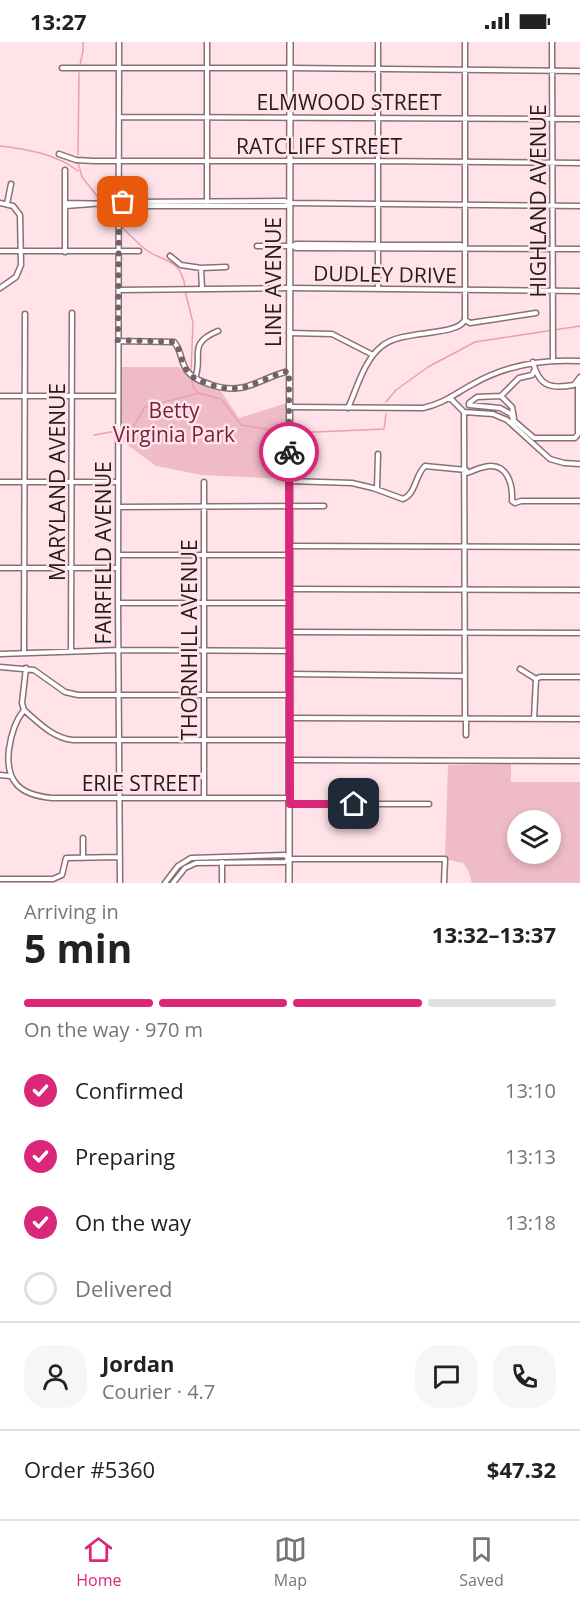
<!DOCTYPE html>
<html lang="en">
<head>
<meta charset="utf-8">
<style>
  body { margin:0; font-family:"Open Sans",sans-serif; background:#f6f6f6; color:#222; height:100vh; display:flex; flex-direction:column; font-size:22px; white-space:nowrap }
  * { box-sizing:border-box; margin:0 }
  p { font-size:20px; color:#767676 }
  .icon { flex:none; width:33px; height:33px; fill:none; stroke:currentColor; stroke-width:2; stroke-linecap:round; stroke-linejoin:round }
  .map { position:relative; height:841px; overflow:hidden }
  .sheet { display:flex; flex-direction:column; background:#fff; flex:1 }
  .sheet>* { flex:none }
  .controls { position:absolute; left:507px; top:768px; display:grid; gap:12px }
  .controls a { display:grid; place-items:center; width:54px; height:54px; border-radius:50%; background:#fff; box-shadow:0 3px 9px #0003; font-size:30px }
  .pin { position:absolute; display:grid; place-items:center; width:51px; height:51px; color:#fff; margin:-26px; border-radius:12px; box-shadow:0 3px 9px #0006 }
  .courier { position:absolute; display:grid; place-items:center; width:60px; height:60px; margin:-30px; border:4px solid #db2777; border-radius:50%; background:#fff; color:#222; box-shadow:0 2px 8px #0007 }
  .summary em { font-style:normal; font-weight:700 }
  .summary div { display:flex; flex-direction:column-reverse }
  .summary { display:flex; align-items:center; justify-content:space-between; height:102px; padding:0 24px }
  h1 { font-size:39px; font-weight:700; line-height:45px }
  .bar { display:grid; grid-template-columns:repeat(4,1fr); gap:9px 6px; align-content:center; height:72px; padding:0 24px }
  .bar i { height:8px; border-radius:4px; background:#e0e0e0 }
  .bar .on { background:#db2777 }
  .bar p { grid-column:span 4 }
  .line { display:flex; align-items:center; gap:15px; padding:0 24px; border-top:2px solid #e0e0e0 }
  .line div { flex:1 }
  .round { display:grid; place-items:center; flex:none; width:63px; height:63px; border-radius:24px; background:#f6f6f6 }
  ol { padding:0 24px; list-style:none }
  li { display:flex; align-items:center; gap:18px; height:66px }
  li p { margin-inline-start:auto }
  li .icon { padding:6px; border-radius:50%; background:#db2777; color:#fff; stroke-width:4 }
  li:last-child { color:#767676 }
  li i { width:33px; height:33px; border:3px solid #e0e0e0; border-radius:50% }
  .status { display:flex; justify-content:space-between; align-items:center; height:42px; padding:0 30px; background:#fff; direction:ltr }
  .status svg { height:16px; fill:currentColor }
  .tab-bar { display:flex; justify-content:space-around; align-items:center; height:84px; border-top:2px solid #e0e0e0; background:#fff; font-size:16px; color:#767676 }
  .tab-bar a { display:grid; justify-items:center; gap:3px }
  .tab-bar .on { color:#db2777 }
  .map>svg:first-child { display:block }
</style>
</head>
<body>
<div class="status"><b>13:27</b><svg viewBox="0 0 49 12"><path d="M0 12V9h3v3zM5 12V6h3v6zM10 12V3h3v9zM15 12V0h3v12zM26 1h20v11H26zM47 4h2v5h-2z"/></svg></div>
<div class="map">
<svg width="580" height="841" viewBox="0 0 580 841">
  <rect width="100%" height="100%" fill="#ffe3e9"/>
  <path fill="#efbbc7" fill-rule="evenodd" d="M121 325H179L190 336 220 348 239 376 287 361V437L202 433 156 424 121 398Z
    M511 722V740H580V841H472L468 828 463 821 445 817 448 723ZM518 778H550V812H518Z"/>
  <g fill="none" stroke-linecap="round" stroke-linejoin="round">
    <path stroke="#eb9fb2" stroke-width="1.5" d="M80 23 83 9V0
      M0 104C26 107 57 112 78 129
      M78 113 79 31
      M78 121 82 135 117 179
      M120 183C128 191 136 200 145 207 161 220 181 215 185 245
      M185 249 193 281 191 330
      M191 336 194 347 199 351 221 357 241 383 288 391
      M386 360 396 348 428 325 475 300 580 284
      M121 389 132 387 145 365 199 351
      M293 391 384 387 386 372
      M94 393 116 389"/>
    <defs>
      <path id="minor" d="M119 0 118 561 120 841
        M378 0V247
        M552 0 553 319
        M62 26H290L580 29
        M119 75 580 77
        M59 112 76 118 94 119H378L580 121
        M0 161 13 164 20 173 21 223 16 235 0 246
        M65 161 119 162 123 160 285 159 290 161 580 164
        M207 161V0
        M7 162 11 142
        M121 162 123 164H286L288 161
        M65 164 92 162
        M257 204H293L296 202 461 203 464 206
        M293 204 296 206 580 207
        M0 209H118
        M118 209H139
        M65 210V128
        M170 214 181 223 201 226 226 225
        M201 226 202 247
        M119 248 289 246 580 249
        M465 278 470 281 536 271
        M289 291 332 292 373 313
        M118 299 174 300C182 308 180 321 188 330 194 337 203 340 212 343 246 354 259 336 289 329
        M533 320C539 345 551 347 574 343L580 335
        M195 336C204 314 186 302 218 289
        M0 354H118
        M501 354 519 336 532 333 534 329
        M450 356 464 370 493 372 507 378 550 417 564 421 580 422
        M289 365 423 366C443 362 456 351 473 342 506 323 543 317 580 319
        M348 366C357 346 364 318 382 304 402 287 456 295 465 278V0
        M464 370 465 677
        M513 378 511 372 500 366 469 363V361L477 355 501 354 512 365 514 376
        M511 381 513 378 534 396H575L578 392V339
        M466 431C472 430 477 426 484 425 507 419 513 442 512 459L515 461 521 459H580
        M289 439 352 441 373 446 403 457C416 452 415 433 425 424L466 428
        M0 440H118
        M377 447 378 412
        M118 465 324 464
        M290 504 580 505
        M118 513H289
        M0 526H118
        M290 547 580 548
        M118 561H289
        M289 590 580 591
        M24 608 25 272
        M71 609 72 271
        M0 612 119 608 289 609
        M0 625 34 628 65 650 78 653H289
        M26 626 22 661 24 668C15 679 11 693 9 707 5 740 20 753 52 756H290
        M520 627 536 637 534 677
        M289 632 465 634
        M536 637 540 635H580
        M24 668C39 681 53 696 73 698H289
        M289 676 580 677
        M466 693V677
        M289 718 580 719
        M0 733 10 734
        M204 756V440
        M290 762H429
        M83 796V816
        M0 837H53L62 833 66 816 120 815
        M165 841 178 824 191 816 285 813 289 817
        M173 841 185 826 196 821 285 820 289 817H445L444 841
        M222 841V820"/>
      <path id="major" d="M289 841 290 0"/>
    </defs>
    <use href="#minor" stroke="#897076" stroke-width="7"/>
    <use href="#major" stroke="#897076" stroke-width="8"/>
    <use href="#minor" stroke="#fff" stroke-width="4"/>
    <use href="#major" stroke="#fff" stroke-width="5"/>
  </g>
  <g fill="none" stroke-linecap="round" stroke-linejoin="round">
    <path stroke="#726266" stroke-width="6" stroke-dasharray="0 10.8" d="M123 160 119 162 118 298 174 300C182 308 180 321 188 330 193 336 200 339 208 342 245 355 256 337 289 329V410"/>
    <path stroke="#db2777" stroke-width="8" d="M289 410 290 762H354"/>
  </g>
  <g text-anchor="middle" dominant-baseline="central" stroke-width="5" stroke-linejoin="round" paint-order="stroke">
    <g font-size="21" fill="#261c1f" stroke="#ffe3e9">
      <text x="349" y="60">ELMWOOD STREET</text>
      <text x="319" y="104">RATCLIFF STREET</text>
      <text transform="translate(538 159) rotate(-90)">HIGHLAND AVENUE</text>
      <text transform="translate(385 232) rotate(1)">DUDLEY DRIVE</text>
      <text transform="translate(273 240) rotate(-90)">LINE AVENUE</text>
      <text transform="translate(57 440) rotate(-90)">MARYLAND AVENUE</text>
      <text transform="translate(103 511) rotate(-90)">FAIRFIELD AVENUE</text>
      <text transform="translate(189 598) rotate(-90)">THORNHILL AVENUE</text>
      <text x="141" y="741">ERIE STREET</text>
    </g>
    <g font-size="21" fill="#761f3f" stroke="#ffe3e9">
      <text x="174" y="368">Betty<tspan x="174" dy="24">Virginia Park</tspan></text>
    </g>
  </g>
</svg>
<div class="controls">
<a><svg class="icon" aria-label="layers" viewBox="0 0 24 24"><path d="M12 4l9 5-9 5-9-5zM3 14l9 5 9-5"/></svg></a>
</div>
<div class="pin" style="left:123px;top:160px;background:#ea580c"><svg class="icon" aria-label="bag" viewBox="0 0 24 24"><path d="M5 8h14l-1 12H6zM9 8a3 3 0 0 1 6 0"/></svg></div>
<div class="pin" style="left:354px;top:762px;background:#1f2937"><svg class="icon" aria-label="home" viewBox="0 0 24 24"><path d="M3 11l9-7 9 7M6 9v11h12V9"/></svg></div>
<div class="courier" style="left:289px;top:410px"><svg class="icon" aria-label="bike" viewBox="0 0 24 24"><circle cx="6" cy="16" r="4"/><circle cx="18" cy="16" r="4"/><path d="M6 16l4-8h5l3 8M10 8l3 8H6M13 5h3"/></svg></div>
</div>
<section class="sheet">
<div class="summary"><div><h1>5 min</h1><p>Arriving in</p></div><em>13:32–13:37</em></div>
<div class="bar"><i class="on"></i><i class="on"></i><i class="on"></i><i></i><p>On the way · 970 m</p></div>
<ol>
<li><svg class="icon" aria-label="check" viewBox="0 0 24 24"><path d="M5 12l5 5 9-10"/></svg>Confirmed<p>13:10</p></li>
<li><svg class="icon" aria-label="check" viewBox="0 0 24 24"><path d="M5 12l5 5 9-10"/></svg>Preparing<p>13:13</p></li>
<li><svg class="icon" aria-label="check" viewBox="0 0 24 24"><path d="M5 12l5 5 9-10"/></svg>On the way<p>13:18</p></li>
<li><i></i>Delivered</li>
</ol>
<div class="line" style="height:108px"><a class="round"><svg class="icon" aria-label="person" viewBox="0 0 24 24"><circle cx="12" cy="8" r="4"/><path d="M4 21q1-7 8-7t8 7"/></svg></a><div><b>Jordan</b><p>Courier · 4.7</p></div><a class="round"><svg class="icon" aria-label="chat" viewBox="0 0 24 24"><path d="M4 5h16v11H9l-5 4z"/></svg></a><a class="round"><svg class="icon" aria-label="phone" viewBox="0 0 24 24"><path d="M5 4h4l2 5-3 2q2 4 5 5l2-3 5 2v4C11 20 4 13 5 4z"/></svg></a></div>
<div class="line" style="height:78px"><div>Order #5360</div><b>$47.32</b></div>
</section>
<nav class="tab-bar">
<a class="on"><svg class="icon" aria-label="home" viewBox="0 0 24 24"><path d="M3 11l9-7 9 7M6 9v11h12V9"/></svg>Home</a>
<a><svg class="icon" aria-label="map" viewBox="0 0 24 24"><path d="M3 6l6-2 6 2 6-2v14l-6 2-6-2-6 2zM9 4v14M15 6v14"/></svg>Map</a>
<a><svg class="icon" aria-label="saved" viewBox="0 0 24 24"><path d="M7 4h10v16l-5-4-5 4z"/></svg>Saved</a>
</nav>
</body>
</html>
